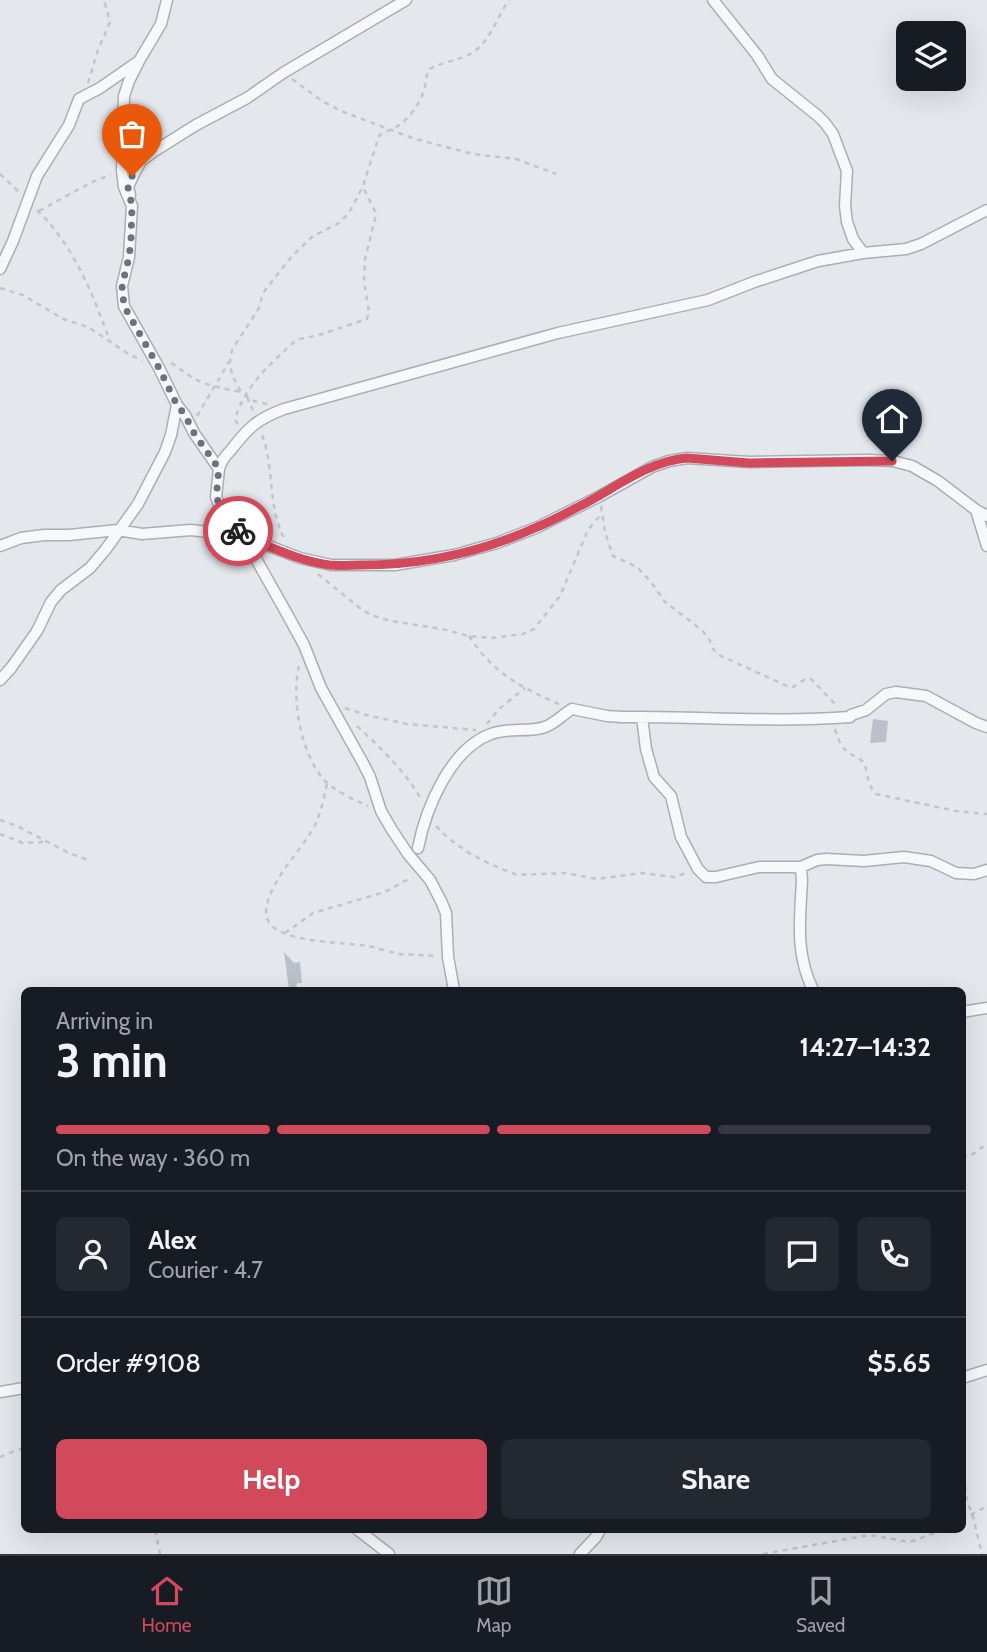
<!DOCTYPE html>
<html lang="en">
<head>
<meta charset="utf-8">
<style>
  body { margin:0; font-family:Cabin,sans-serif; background:#242831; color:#f1f3f6; height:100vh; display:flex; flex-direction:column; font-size:26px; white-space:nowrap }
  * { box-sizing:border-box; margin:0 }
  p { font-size:23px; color:#9ea1a6 }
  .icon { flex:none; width:38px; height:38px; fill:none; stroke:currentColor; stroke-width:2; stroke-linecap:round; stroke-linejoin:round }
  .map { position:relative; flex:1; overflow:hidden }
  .side { position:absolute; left:21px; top:987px; width:945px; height:546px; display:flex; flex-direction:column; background:#171b24; border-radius:10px; box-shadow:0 7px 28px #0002 }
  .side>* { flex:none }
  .fabs { position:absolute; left:896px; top:21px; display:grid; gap:14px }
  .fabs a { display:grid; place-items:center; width:70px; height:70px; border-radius:10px; background:#171b24; box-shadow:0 7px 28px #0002; font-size:35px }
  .pin { position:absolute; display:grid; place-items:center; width:60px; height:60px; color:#fff; margin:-72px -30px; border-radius:50% 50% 50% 0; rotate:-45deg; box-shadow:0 0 7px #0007 }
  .pin .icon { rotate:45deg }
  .courier { position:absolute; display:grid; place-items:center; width:70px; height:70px; margin:-35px; border:5px solid #d1495b; border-radius:50%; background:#fff; color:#222; box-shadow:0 2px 9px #0007 }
  .head em { font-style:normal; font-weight:700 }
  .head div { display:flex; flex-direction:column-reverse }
  .head { display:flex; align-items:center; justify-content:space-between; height:119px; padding:0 35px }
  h1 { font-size:46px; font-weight:700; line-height:52px }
  .bar { display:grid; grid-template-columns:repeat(4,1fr); gap:10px 7px; align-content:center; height:84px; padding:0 35px }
  .bar i { height:9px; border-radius:5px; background:#363941 }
  .bar .active { background:#d1495b }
  .bar p { grid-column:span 4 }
  .line { display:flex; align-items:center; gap:18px; padding:0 35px; border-top:2px solid #363941 }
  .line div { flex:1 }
  .round { display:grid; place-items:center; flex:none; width:74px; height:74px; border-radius:10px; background:#242831 }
  .cta { display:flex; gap:14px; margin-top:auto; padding:14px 35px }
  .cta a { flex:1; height:80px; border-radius:10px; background:#d1495b; color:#fff; font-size:28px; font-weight:700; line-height:80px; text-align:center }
  .cta a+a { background:#242831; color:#f1f3f6 }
  .dock { display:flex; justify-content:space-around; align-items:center; height:98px; border-top:2px solid #363941; background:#171b24; font-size:19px; color:#9ea1a6 }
  .dock a { display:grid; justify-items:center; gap:4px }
  .dock .active { color:#d1495b }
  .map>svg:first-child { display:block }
</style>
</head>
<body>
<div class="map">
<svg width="987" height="1554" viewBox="0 0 987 1554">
  <rect width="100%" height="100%" fill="#e4e7ec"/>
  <path fill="#bbc0ca" d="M873 719 888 721 886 742 870 743Z
    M284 952 294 963 300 962 302 983H297L296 990H289Z"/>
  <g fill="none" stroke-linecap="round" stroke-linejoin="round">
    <defs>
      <path id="minor" d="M167 0 161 24 139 61 129 81 124 96 122 171 124 187 132 206 129 257 122 286 124 306 159 368 177 405 185 415 194 433 219 469 216 497 223 514 243 536 287 614 304 645 321 688 364 765 370 777 381 811 392 830 408 854 430 880 441 901 446 913 448 957 454 990
        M713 0 757 55 772 79 818 116 825 123 833 134 847 171 845 206 847 222 853 239 863 253
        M130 195 128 187 133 176 141 161 153 152 196 125 247 98 283 73 406 0
        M0 269 13 241 37 176 69 125 79 99 100 88 136 63
        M219 469C221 461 225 456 231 450 248 428 257 419 284 409L558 333 708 300 754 282 818 261 863 253 906 249 921 244 987 210
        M976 510 987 546
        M0 546 21 538 44 535H69L118 530 142 534 191 530 243 536 300 558 331 565H395L454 555 497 543 538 527 600 496 652 467 669 461 687 458 749 462 868 460 893 461 912 466 938 481 976 510 987 516
        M0 680 11 668 37 631 51 602 61 590 90 568 106 549 138 504 165 452 171 435 177 405
        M642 717 646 749 654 777 671 796 681 837 698 869 706 877H716L759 867H801L817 860 826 859 864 861 904 857 931 861 956 873 974 874 987 870
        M418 848C426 808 450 749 491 734 508 727 528 733 545 727 556 723 562 715 572 709L607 716 622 717C698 716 774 723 850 717L851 715 866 710 886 694 896 692 926 696 976 723 987 727
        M802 867 801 870 802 880C800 920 795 953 813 990
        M962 1012 987 1008
        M962 1378 987 1370
        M0 1392 24 1388
        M358 1530 389 1554
        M580 1554 596 1537 600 1530"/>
    </defs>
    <use href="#minor" stroke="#a9aeb7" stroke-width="13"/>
    <path stroke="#c2c5cb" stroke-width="2.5" stroke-dasharray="5 5" stroke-linecap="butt" d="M292 79 322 101 341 111 415 139 473 154 516 159 556 174
      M88 83 98 50 110 22 104 0
      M0 174 20 193
      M37 210C74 246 93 294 110 342
      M39 211 92 182 111 175
      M0 288 23 295 63 319 88 327 127 353 142 361
      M171 363C179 367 183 372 190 376 202 385 226 389 241 392
      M247 397 253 410
      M267 404 254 401 241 392 234 379 231 370 230 361 232 350 259 308 263 293 292 256 313 236 339 223 349 213 363 186 379 136C384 131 392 131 399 125 409 118 419 105 423 93 426 85 426 77 428 70 441 62 457 61 470 54 491 42 496 18 509 0
      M197 416 229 362
      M238 424 235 420C243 388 270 364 294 342L300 339 319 335 367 319 369 312 364 281 365 259 375 219V211L363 187
      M262 435C275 469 267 507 285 540
      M601 506 605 532 613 556 637 567 651 582 665 602 702 630 709 639 713 649 719 655 787 686 793 687 805 679H811L837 706
      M318 574 361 609 371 615 391 621 442 629 469 636 492 638 523 634 534 629 560 596 588 530 602 513
      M469 636C492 672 520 687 559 704
      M299 666C291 699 301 755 325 781 334 790 356 801 368 806
      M345 708 366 715 407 724 476 730
      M487 724 499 709 525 688
      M357 726C381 748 404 770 421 799
      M835 729C842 752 845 750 864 762 868 774 867 785 876 794L956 811 987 814
      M327 784C324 797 321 813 315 825 301 851 279 870 269 898 265 908 264 919 273 927 294 943 342 942 368 946 378 948 389 952 399 954 411 955 424 955 437 956
      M0 820 17 826 67 852 90 861
      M436 826 448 838 469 853 492 865 517 875 566 873 597 879 642 873 674 877 686 873
      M0 834 23 843 44 842
      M285 933 313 913 385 892 412 877
      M962 1158 973 1154 982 1147 987 1149
      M962 1456 967 1502 972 1513 982 1554
      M0 1457 12 1452 24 1448
      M962 1520 987 1506
      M155 1530 160 1554
      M763 1554 869 1535 910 1542 943 1530"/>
    <use href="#minor" stroke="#f7f8fa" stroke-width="10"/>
  </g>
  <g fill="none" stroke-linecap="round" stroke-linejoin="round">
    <path stroke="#6c737f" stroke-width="7" stroke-dasharray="0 12.6" d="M132 176 128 187 132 206 131 240 129 257 122 286 124 306 159 368 177 405 185 415 194 433 219 469C215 503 215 505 238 531"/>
    <path stroke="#d1495b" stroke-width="9" d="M238 531 243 536C271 547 299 561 329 565 339 566 351 565 361 565 421 565 482 552 537 527 552 521 566 513 580 506 614 489 648 461 687 458L749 463 892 461"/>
  </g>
</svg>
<div class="fabs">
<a><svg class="icon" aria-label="layers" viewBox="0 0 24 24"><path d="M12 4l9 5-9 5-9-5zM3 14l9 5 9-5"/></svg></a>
</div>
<div class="pin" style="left:132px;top:176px;background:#ea580c"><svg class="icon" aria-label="bag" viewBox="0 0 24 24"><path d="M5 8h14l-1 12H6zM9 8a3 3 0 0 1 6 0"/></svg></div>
<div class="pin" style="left:892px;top:461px;background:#1f2937"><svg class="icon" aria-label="home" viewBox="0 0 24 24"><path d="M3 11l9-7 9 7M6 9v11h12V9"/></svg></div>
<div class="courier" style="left:238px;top:531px"><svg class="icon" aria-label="bike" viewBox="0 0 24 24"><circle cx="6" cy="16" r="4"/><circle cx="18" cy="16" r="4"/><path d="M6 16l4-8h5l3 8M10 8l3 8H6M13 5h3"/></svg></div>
<section class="side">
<div class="head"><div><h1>3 min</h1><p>Arriving in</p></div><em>14:27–14:32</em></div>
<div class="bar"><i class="active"></i><i class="active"></i><i class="active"></i><i></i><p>On the way · 360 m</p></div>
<div class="line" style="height:126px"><a class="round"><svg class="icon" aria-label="person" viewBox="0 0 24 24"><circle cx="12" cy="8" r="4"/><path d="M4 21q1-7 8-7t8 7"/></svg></a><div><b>Alex</b><p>Courier · 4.7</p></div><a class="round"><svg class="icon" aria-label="chat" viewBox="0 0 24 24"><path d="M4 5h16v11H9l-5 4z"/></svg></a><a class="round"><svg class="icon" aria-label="phone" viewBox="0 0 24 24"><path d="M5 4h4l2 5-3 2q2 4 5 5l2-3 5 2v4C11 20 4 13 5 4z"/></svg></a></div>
<div class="line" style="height:91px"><div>Order #9108</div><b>$5.65</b></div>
<div class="cta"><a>Help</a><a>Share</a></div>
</section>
</div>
<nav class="dock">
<a class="active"><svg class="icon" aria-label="home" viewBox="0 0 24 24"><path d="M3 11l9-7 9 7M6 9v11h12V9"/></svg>Home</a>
<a><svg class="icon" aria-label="map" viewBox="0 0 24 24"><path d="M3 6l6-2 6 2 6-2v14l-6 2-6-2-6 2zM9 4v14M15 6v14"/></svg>Map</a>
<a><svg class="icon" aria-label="saved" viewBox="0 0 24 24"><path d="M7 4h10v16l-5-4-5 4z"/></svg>Saved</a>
</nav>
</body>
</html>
